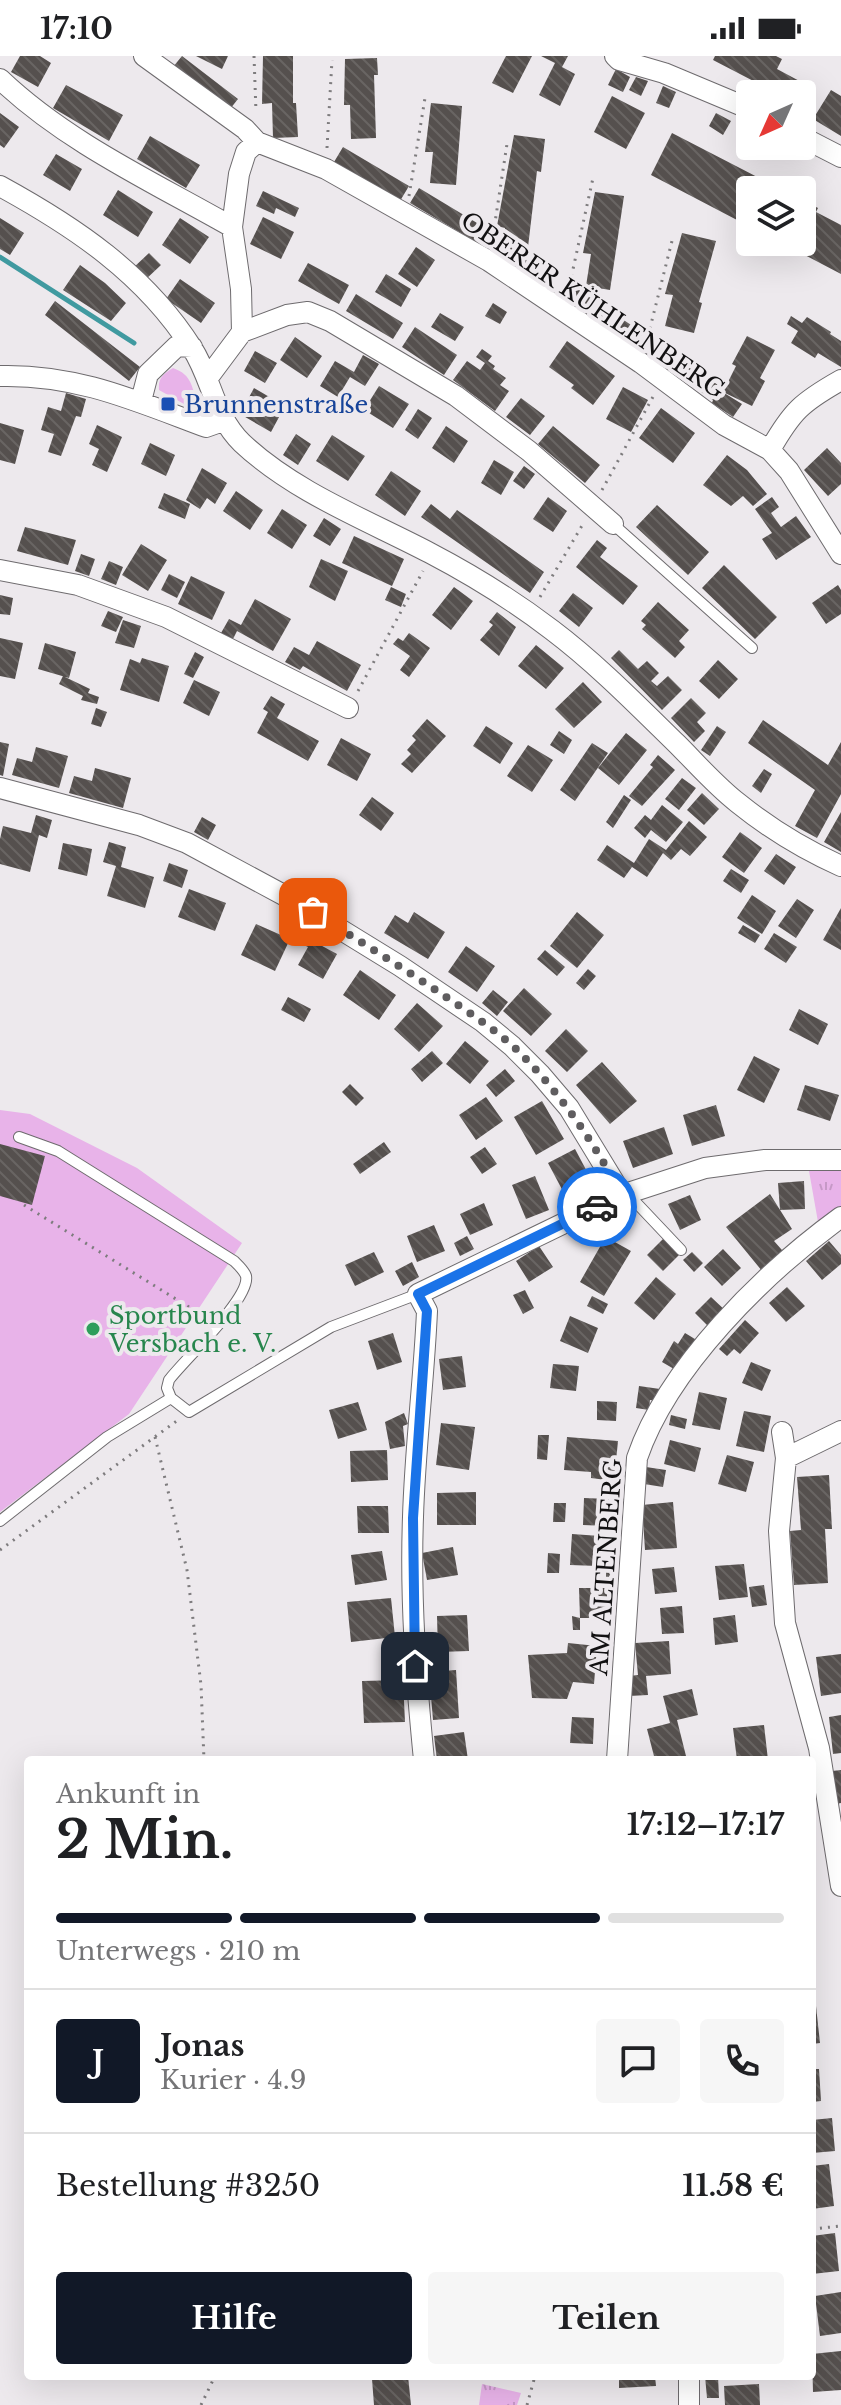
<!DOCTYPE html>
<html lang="de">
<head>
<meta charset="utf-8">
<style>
  body { margin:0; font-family:"Libre Baskerville",serif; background:#f6f6f6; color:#202124; height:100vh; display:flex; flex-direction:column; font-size:30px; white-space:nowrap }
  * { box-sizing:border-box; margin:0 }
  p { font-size:26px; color:#757577 }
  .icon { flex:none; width:44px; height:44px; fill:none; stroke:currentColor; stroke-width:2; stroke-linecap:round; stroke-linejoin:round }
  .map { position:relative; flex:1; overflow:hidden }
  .sheet { position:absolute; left:24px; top:1700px; width:792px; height:624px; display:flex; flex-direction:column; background:#fff; border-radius:8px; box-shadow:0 8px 32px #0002 }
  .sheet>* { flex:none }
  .needle { width:52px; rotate:225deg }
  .controls { position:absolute; left:736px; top:24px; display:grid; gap:16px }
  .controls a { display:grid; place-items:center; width:80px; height:80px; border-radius:8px; background:#fff; box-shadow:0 8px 32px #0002; font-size:40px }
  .pin { position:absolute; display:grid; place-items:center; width:68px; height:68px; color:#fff; margin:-34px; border-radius:16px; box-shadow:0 4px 12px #0006 }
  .courier { position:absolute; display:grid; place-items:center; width:80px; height:80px; margin:-40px; border:6px solid #1a73e8; border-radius:50%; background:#fff; color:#222; box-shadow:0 2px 10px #0007 }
  .overview em { font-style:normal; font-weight:700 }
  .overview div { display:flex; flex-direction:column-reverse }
  .overview { display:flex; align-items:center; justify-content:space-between; height:136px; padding:0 32px }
  h1 { font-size:52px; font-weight:700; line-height:60px }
  .bar { display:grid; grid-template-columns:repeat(4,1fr); gap:12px 8px; align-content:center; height:96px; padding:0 32px }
  .bar i { height:10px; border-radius:6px; background:#e0e0e0 }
  .bar .active { background:#111827 }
  .bar p { grid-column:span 4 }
  .line { display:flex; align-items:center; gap:20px; padding:0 32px; border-top:2px solid #e0e0e0 }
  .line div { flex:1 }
  .round { display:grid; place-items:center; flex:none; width:84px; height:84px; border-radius:8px; background:#f6f6f6 }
  .primary-button { display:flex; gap:16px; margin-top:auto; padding:16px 32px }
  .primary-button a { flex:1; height:92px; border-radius:8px; background:#111827; color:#fff; font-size:32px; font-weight:700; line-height:92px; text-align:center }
  .primary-button a+a { background:#f6f6f6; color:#202124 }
  .status { display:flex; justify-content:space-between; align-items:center; height:56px; padding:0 40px; background:#fff; direction:ltr }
  .status svg { height:22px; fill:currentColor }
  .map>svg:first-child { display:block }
</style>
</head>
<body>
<div class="status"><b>17:10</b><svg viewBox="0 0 49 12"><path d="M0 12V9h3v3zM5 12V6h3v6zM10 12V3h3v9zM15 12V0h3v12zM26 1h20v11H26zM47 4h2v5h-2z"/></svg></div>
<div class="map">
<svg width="841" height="2349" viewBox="0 0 841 2349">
  <defs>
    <pattern id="park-tufts" width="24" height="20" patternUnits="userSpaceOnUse" patternTransform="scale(2)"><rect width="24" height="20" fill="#e8b3e9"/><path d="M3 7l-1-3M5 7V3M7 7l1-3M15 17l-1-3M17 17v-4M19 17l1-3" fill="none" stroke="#c699c7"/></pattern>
    <pattern id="building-back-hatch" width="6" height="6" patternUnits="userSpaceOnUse" patternTransform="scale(2)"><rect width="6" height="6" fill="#55504e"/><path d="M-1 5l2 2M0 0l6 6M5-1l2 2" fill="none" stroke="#696563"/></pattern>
  </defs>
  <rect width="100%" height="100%" fill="#ede9ed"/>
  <path fill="#e8b3e9" d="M173 312C193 319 192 332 198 351L193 353 159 334C158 322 163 318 173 312Z
    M0 1054 30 1058 137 1112 242 1187 129 1358 0 1456Z"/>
  <path fill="url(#park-tufts)" d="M809 1115H841V1151L818 1166Z
    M482 2328 521 2337 517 2349H479Z"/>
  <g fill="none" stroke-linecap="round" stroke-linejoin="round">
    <path stroke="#409aa0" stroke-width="5" d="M0 201 134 287"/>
  </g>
  <path fill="url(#building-back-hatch)" d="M20 0H40L51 7 38 31 11 16Z
    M182 0 238 43 230 53 173 11Z
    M196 0H228L222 13Z
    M263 0H293V47H296L298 81 273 82 272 47 262 48Z
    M506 0H532L513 37 492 27Z
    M541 0H568L562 11 575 18 560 50 539 39 555 7Z
    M715 0H776L782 3 777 13 805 28 800 38H771L766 35 767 32 713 4Z
    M377 2 378 19H374L376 82 351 83 350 49H344L345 3Z
    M616 13 630 21 623 36 608 29Z
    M636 21 648 25 641 40 629 34Z
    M66 29 123 59 109 85 53 52Z
    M663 30 676 36 669 52 656 47Z
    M831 34 841 40V80L813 63Z
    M612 40 645 57 626 93 594 76Z
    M431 47 462 50 456 129 430 127 433 96H425Z
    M0 57 19 71 4 92 0 89Z
    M716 57 731 65 723 79 709 70Z
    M672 77 736 110 782 134H750V170L737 164 651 119Z
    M514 79 545 83 541 116 537 115 526 208 501 205 505 172 497 170Z
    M150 80 200 109 186 132 137 103Z
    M343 91 409 130 400 145 334 106Z
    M56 98 82 113 70 135 43 119Z
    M419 132 492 176 483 190 410 147Z
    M118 134 153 156 138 181 103 159Z
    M263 135 299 152 295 161 276 152 274 158 256 150Z
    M595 136 624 140 610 234 586 230 591 198 583 197Z
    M802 144 818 152 816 156 841 169V218L780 186H802Z
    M263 161 294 176 281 203 250 188Z
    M0 162 24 177 10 199 0 193Z
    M180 162 209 181 190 208 162 189Z
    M682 177 716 185 699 246 702 247 694 277 665 270 673 239 665 238Z
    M416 191 435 204 417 231 398 218Z
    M149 197 161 209 144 225 132 213Z
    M308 207 349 229 339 248 298 225Z
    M80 209 105 227 126 247 111 265 63 234Z
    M386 218 411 233 401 251 375 236Z
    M180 223 215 247 201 267 166 243Z
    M576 232 643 277 634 291 566 246Z
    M356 238 403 267 393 283 346 255Z
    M55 245 140 311 129 325 45 259Z
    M493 247 507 256 500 268 485 260Z
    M440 257 464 271 455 285 431 271Z
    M791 260 802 267 807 261 831 276 830 278 841 285V311L818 297 815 302 791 287 798 275 787 268Z
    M415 271 457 299 444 319 402 291Z
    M747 280 775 294 760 322 765 325 752 350 723 336 736 310 732 308Z
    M295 281 322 300 307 322 280 304Z
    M567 285 615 320 593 349 571 332 574 329 549 311Z
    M655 287 721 331V335L742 348 733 361 712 347 713 344 646 299Z
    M482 293 492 300 488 305 495 310 493 313 506 322 500 329 509 335 495 355 453 324 467 305 480 314 485 307 476 301Z
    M255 295 277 307 265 327 244 315Z
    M363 299 379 308 365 330 350 321 338 341 320 330 335 305 354 316Z
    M379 330 409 348 393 372 364 354Z
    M623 331 648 344 631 376 606 363Z
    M254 332 285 350 271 376 240 358Z
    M66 337 86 343 81 361 76 360 61 400 48 396 54 378 41 374 48 351 61 355Z
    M521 342 545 360 530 379 506 361Z
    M661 352 695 377 673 407 639 382Z
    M418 353 432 362 418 383 405 374Z
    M0 367 24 374 15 408 0 404Z
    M97 369 122 381 107 416 92 409 99 393 89 388Z
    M446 370 468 385 454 407 432 392Z
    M553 370 600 409 585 427 538 388Z
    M296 378 311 388 298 409 283 399Z
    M332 379 365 400 348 425 316 405Z
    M150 387 175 399 166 420 141 408Z
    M827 392 841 407V428L828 440 804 414Z
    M727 399 747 414 767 438 753 450 743 440 731 450 703 429Z
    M494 404 514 416 501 439 481 427Z
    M524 410 535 418 524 433 513 425Z
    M202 412 227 427 215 448 207 442 200 453 186 444Z
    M391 415 421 435 405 460 375 439Z
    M236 435 263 454 250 474 223 455Z
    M164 437 190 448 185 463 158 452Z
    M548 441 567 455 553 476 533 463Z
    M772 441 779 451 771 457 781 471 796 460 811 481 776 504 762 483 772 477 755 453Z
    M431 448 450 463 457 454 544 516 530 537 421 461Z
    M657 449 709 496 688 519 636 471Z
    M282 453 307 469 292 493 267 477Z
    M324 462 341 473 330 490 313 480Z
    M25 471 76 484 68 509 17 495Z
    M354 480 404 503 392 530 342 507Z
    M597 484 607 492 600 501 638 530 623 549 576 511Z
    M141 488 167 504 148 535 122 519Z
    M81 498 95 503 89 520 75 515Z
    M321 503 348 515 335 545 309 531Z
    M109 505 123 511 116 529 101 523Z
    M724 509 777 561 755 583 702 532Z
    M169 518 185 526 177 542 161 534Z
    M191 520 225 536 212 564 178 548Z
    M838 529 841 534V558L826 568 812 547Z
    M391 531 406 538 401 551 385 544Z
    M454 531 473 545 451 574 432 559Z
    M573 537 593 552 579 571 559 555Z
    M0 539 13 542 10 559 0 558Z
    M255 543 291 563 273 595 237 575 233 583 221 577 229 563 241 569Z
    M658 546 689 574 679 585 685 591 675 602 642 573 646 569 641 565Z
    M108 555 123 561 116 576 101 570Z
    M497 556 516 571 499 600 480 584 493 569 489 566Z
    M123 564 141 570 134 592 115 587Z
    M409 577 430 592 409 621 400 614 410 600 393 588 398 582 403 585Z
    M0 582 23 587 15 623 0 620Z
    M317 585 361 609 347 635 303 610 300 614 285 606 294 591 309 599Z
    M45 587 76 596 69 622 38 613Z
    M536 589 564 612 546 633 518 610Z
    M619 594 638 613 647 605 659 617 651 625 657 630 668 620 682 634 662 654 611 602Z
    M195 596 204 601 193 622 184 618Z
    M142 602 169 610 159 646 120 634 130 603 140 607Z
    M718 604 738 623 719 643 699 625Z
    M63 620 90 633 88 637 99 641 97 648 81 644 83 640 59 628Z
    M194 624 220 636 209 660 183 647Z
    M583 626 602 646 574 672 555 653Z
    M271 640 285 648 277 662 319 685 308 705 257 677 268 656 263 653Z
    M691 642 706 657 697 666 705 675 694 686 671 662Z
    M96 652 107 656 101 671 91 668Z
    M427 663 446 680 412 717 401 708 411 698 407 694 416 684 412 680Z
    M763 664 828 709 841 686V738L817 782 795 770 815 734 748 687Z
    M486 670 513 687 500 708 473 690Z
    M717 670 726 676 710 700 701 694Z
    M559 675 572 684 564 698 550 689Z
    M626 677 647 694 619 729 598 712Z
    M341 682 371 698 357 725 327 709Z
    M0 686 9 688 3 720 0 719Z
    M592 687 608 697 575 745 560 734Z
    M528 689 553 704 532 736 507 720Z
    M36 691 68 700 59 732 12 719 17 702 32 706Z
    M658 699 675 714 642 750 629 740 653 711 650 709Z
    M95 712 131 722 123 752 69 737 74 720 92 725Z
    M764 713 772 718 761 737 752 730Z
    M682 722 696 732 679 754 665 743Z
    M702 737 719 753 704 769 687 754Z
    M624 739 631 744 613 772 606 766Z
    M372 741 394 757 381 775 359 759Z
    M662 749 683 766 666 786 651 774 645 782 634 772 645 759 651 764Z
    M841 756V796L824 786Z
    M36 759 52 764 47 782 39 779 30 816 0 808V783L3 770 31 777Z
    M202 761 216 769 208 784 194 776Z
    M689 765 707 781 690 800 681 793 671 804 663 797 647 821 632 811 624 822 597 804 607 789 634 807 649 783 666 794Z
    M740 776 762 792 744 817 722 801Z
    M109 786 126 791 121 811 154 821 145 852 107 840 116 810 103 806Z
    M63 787 92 793 87 820 58 813Z
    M776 798 796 811 784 829 764 815Z
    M169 807 188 814 182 832 163 825Z
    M731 813 749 824 741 837 723 825Z
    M189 833 226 847 215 875 178 861Z
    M752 839 776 855 762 878 737 862Z
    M797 843 814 854 796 882 778 870Z
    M841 852V894L823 884Z
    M414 856 445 876 428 903 384 877 395 859 408 867Z
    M577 856 604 879 577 912 550 890Z
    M293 866 314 877 311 884 337 898 323 923 298 909 308 891 286 880Z
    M256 868 290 883 275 915 241 899Z
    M743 869 760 879 755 887 738 877Z
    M774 877 797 891 786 907 764 893Z
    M466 890 495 910 477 936 448 916Z
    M545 894 565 911 557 920 537 903Z
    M588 913 596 920 584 934 576 927Z
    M360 914 396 939 379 964 343 939Z
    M524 932 552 958 531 980 503 955Z
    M493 934 508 946 497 960 482 947Z
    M288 941 311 953 304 966 281 954Z
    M417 947 443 970 419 996 394 973Z
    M799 953 828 968 818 989 789 974Z
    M566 973 588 995 567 1016 545 995Z
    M465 985 489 1005 470 1028 446 1008Z
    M432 995 443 1007 422 1026 411 1013Z
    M754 1000 780 1013 764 1047 737 1034Z
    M602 1006 637 1045 610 1068 576 1029Z
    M505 1013 515 1025 496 1041 486 1029Z
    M350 1028 364 1042 356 1050 342 1036Z
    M805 1029 839 1039 830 1065 797 1054Z
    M486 1041 503 1065 476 1084 459 1059Z
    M542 1045 564 1083 536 1099 514 1061Z
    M716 1049 725 1080 692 1090 683 1059Z
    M664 1071 673 1098 633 1112 623 1085Z
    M384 1086 391 1096 360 1118 353 1108Z
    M0 1088 45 1100 32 1149 0 1140Z
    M485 1091 497 1108 482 1118 470 1101Z
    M575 1093 592 1125 565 1139 548 1107Z
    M535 1120 549 1154 526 1163 512 1129Z
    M804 1125 805 1153 780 1154 778 1127Z
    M770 1138 792 1173 774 1185 789 1202 767 1221 726 1171Z
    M690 1139 701 1164 680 1174 668 1148Z
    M484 1147 493 1169 470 1179 460 1158Z
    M611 1163 623 1175 613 1185 631 1195 604 1240 580 1226 601 1189 592 1179 604 1173Z
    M434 1169 445 1195 417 1206 407 1180Z
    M467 1180 474 1193 460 1200 454 1187Z
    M663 1183 679 1199 663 1215 647 1199Z
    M829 1185 841 1199V1208L822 1224 806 1205Z
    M539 1190 553 1211 529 1226 516 1205Z
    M723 1193 741 1212 722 1230 704 1211Z
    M374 1196 384 1216 355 1230 345 1209Z
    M692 1196 703 1207 694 1216 683 1204Z
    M412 1206 419 1221 403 1230 395 1215Z
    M656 1221 676 1238 654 1264 634 1247Z
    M787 1231 805 1250 786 1266 769 1247Z
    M525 1234 534 1252 523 1258 513 1239Z
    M592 1240 608 1248 603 1258 587 1250Z
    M711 1241 727 1256 710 1272 695 1257Z
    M570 1260 598 1272 588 1297 560 1285Z
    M745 1264 759 1277 740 1298 734 1293 727 1300 719 1293Z
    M393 1277 402 1306 377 1314 368 1285Z
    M685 1277 700 1286 683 1304 681 1303 674 1313 662 1306 674 1285 678 1288Z
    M462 1300 466 1331 443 1334 439 1303Z
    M751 1306 771 1314 762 1335 742 1327Z
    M553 1308 579 1310 576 1335 550 1332Z
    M639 1330 660 1333 658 1345 650 1344 649 1354 636 1352Z
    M699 1336 727 1342 720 1374 692 1369Z
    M597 1345 617 1346 616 1365 597 1364Z
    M358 1346 367 1374 338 1383 329 1354Z
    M744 1355 771 1360 764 1396 736 1390Z
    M404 1357 408 1368 403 1370 405 1390 390 1393 385 1366Z
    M671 1359 687 1363 685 1373 669 1369Z
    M441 1367 475 1371 469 1414 436 1409Z
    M538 1379H549L547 1404 537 1403Z
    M567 1381 618 1385 614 1425 591 1422V1416L564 1414Z
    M670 1384 701 1392 695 1416 664 1408Z
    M387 1394 388 1424 351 1426 350 1395Z
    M727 1399 754 1406 746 1436 718 1428Z
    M646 1411 666 1414 663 1431 644 1428Z
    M829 1419 832 1473H825L828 1527 794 1529 790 1475 801 1474 797 1421Z
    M476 1436V1469H437V1437Z
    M584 1442 609 1443 608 1470 583 1469Z
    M673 1446 677 1492 645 1494 642 1449Z
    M554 1447H566L565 1466H553Z
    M357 1450H388L389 1477H358Z
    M572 1478 600 1480 598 1510 570 1509Z
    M453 1491 458 1519 427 1524 422 1497Z
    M382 1495 387 1524 355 1529 351 1499Z
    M548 1497 560 1498 559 1517H547Z
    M744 1508 748 1541 719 1544 715 1510Z
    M674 1511 677 1536 655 1538 652 1513Z
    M616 1513V1531H606V1514Z
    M764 1529 767 1549 752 1551 749 1531Z
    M579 1532H607V1562H580V1574H573L572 1560 580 1562Z
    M391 1542 395 1581 351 1586 347 1546Z
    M682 1550 684 1577 662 1578 660 1552Z
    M467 1559 469 1595 438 1596 437 1560Z
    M735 1559 738 1586 715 1589 713 1562Z
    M669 1585 671 1618 646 1620 648 1639 629 1640 628 1620 638 1619 635 1587Z
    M568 1587 597 1590 594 1628 573 1626 567 1643 532 1642 528 1599 567 1597Z
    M841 1598V1637L821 1640 816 1601Z
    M456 1614 459 1662 433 1664 429 1616Z
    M403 1624 405 1666 364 1667 362 1625Z
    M692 1633 698 1659 677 1664 687 1704H655L647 1673 670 1667 663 1640Z
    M841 1659V1697L833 1698 829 1661Z
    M572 1661 594 1662 593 1688 570 1687Z
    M764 1669 768 1704H737L733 1672Z
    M464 1676 468 1704H437L434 1680Z
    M841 1714V1747L836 1748 832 1715Z
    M812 1950H816L820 1987 812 1988Z
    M812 2013H819L821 2045 812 2046Z
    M832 2062 835 2095 812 2097V2064Z
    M829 2108 834 2150 812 2153V2110Z
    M835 2177 839 2215 812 2218V2180Z
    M841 2236V2277L820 2280 815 2240Z
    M841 2295V2334L813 2336 812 2298Z
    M401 2320H408L411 2349H374L372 2323Z
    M619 2320H655L656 2330 619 2332Z
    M705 2320H718L719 2342H707Z
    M759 2328 760 2349H725L724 2330Z"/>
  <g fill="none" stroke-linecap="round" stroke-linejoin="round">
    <defs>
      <path id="service" d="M613 468 752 592
        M19 1081 58 1095 234 1205C238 1209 244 1214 246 1220 251 1242 183 1305 169 1324L167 1332 171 1342
        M628 1138 681 1194
        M0 1465 107 1381 171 1342 189 1356 331 1271 418 1238"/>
      <path id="minor" d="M144 0 245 73 257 86 326 113 489 205 641 307 724 369 770 394 789 415 841 498
        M615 0 619 4 664 17 750 53
        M0 23C66 86 153 126 232 171
        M802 81 841 101
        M0 130C75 171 145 218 192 292 212 323 214 360 242 387 294 436 367 464 430 497 472 519 514 545 552 574 597 608 637 649 677 688 697 708 716 730 738 747 769 772 805 794 841 810
        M242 276 287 259 308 256 330 265 456 340 529 395 613 468
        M0 320C77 318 136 345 206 371L223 365
        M207 323 242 276 241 233 232 171 239 118 246 96 257 86
        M141 345 148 318 177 290 192 291
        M770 394C792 355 802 346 841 324
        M0 514 78 529 166 561 348 652
        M0 732 139 769 187 787 291 843 400 910 483 966 512 990 540 1018 569 1052 622 1139
        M782 1376 786 1402 779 1475 785 1567 819 1692 841 1830
        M786 1402 841 1375
        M424 1704C416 1623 410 1542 413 1461 415 1392 424 1324 427 1255L418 1238 622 1139 705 1112 765 1104H841
        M617 1704 637 1402C668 1311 764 1217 841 1161
        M689 2320V2349"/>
    </defs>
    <use href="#service" stroke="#6e6b6e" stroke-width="12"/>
    <use href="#minor" stroke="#6e6b6e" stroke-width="22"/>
    <path stroke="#7e7c7e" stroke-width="3" stroke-dasharray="2 6" stroke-linecap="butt" d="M254 0 256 56
      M327 92 332 4
      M409 140 425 42
      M492 186 507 88
      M568 236 593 122
      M646 288 672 185
      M602 434 654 339
      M540 541 583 468
      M358 635 423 515
      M24 1149 205 1261
      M155 1381 187 1514 201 1629 204 1704
      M0 1494 178 1364
      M812 2173 841 2170
      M201 2349 215 2320
      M527 2349 535 2320"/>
    <use href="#service" stroke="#fff" stroke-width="10"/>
    <use href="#minor" stroke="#fff" stroke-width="20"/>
  </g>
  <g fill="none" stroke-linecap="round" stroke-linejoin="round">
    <path stroke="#5f5d5f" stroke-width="8" stroke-dasharray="0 14.4" d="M313 856C358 884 403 912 446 941 470 957 494 973 515 992 559 1035 593 1085 622 1139L597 1151"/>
    <path stroke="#1a73e8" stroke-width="10" d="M415 1610 413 1462 427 1255 418 1238 597 1151"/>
  </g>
  <rect fill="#1a4fb4" stroke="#ede9ed" stroke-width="3" x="160" y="340" width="16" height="16" rx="4"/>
  <circle fill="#2e9e5b" stroke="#ede9ed" stroke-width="3" cx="93" cy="1273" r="8"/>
  <g text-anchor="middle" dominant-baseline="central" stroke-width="8" stroke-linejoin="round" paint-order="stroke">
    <g font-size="24" fill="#121112" stroke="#ede9ed">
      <text transform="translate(593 249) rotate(34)">OBERER KÜHLENBERG</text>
      <text transform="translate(606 1511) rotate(-86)">AM ALTENBERG</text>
    </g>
    <g font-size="24" fill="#164399" stroke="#ede9ed" text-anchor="start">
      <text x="184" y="348">Brunnenstraße</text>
    </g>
    <g font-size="24" fill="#27864d" stroke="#ede9ed" text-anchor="start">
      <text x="109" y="1259">Sportbund<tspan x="109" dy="28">Versbach e. V.</tspan></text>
    </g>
  </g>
</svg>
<div class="controls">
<a><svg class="needle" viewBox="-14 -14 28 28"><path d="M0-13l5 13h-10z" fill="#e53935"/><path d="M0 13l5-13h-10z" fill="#757577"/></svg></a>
<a><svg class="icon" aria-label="layers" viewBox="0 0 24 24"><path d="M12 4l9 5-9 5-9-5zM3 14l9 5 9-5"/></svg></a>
</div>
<div class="pin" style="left:313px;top:856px;background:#ea580c"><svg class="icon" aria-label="bag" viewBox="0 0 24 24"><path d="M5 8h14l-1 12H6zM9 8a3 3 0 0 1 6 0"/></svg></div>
<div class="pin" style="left:415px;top:1610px;background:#1f2937"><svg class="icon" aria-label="home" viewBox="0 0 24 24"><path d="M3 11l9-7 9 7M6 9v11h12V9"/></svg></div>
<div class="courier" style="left:597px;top:1151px"><svg class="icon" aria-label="car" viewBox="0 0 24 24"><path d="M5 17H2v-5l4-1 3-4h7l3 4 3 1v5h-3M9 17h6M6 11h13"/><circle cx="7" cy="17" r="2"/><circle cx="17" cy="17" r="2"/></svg></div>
<section class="sheet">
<div class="overview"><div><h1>2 Min.</h1><p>Ankunft in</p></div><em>17:12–17:17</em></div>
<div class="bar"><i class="active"></i><i class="active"></i><i class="active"></i><i></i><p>Unterwegs · 210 m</p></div>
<div class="line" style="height:144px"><b class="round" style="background:#111827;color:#fff">J</b><div><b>Jonas</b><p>Kurier · 4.9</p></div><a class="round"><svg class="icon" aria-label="chat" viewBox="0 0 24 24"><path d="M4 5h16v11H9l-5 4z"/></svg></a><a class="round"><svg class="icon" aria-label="phone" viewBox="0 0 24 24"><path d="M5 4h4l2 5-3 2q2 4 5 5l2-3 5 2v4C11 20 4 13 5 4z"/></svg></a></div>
<div class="line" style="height:104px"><div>Bestellung #3250</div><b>11.58 €</b></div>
<div class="primary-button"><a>Hilfe</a><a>Teilen</a></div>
</section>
</div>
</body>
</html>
